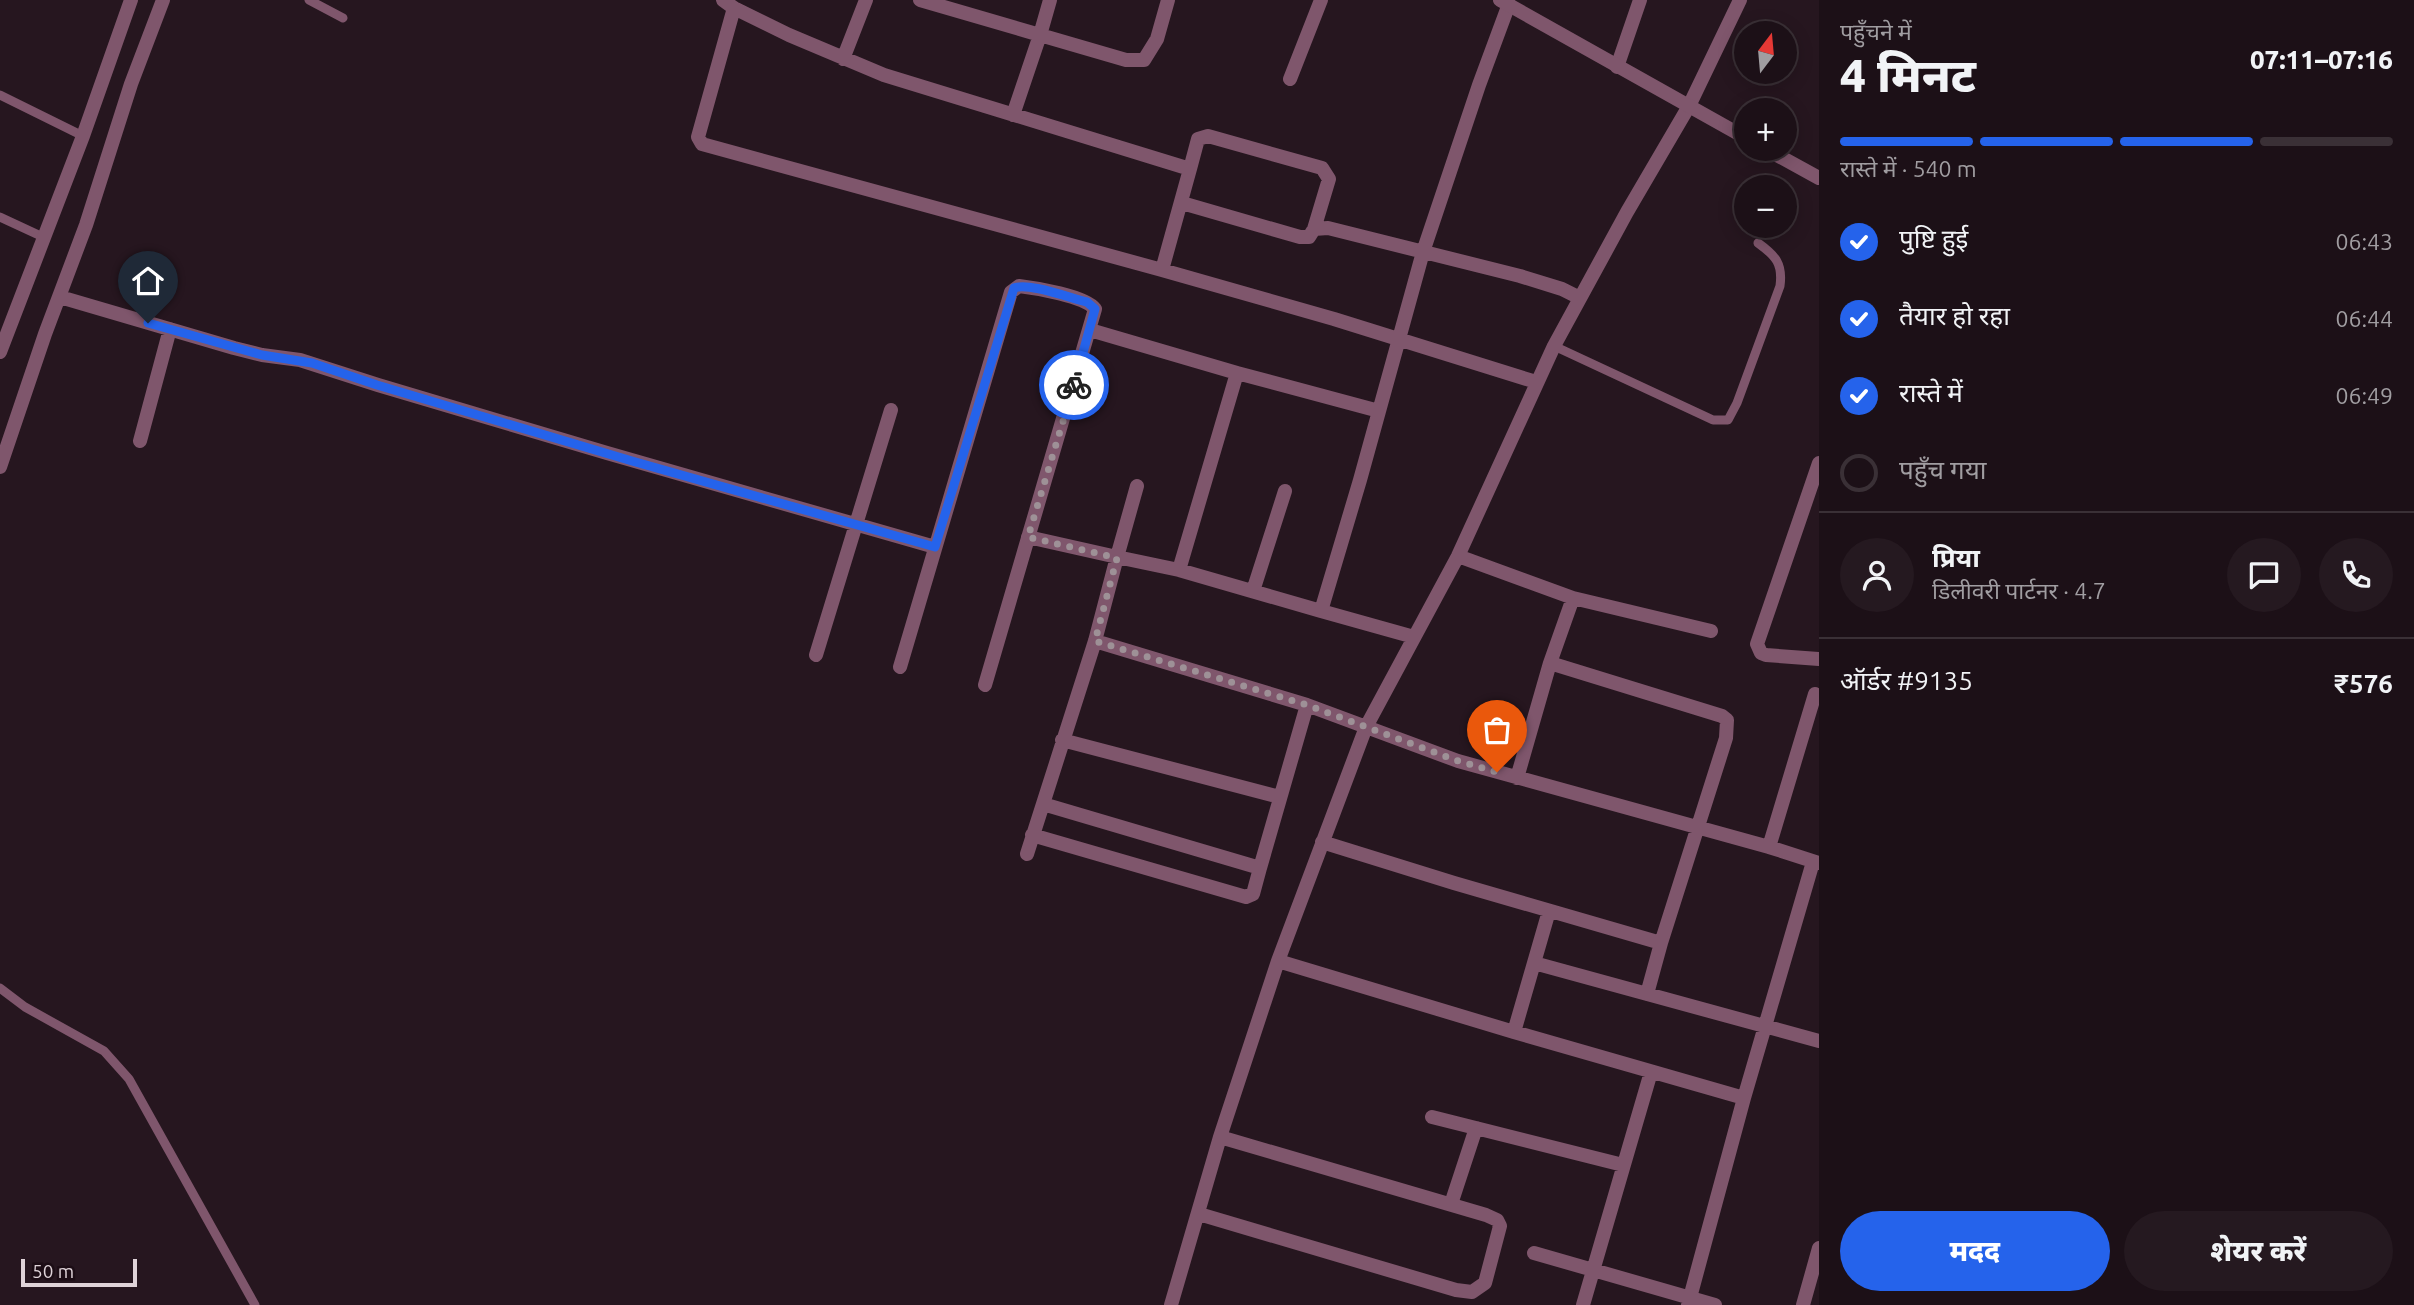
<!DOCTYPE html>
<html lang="hi">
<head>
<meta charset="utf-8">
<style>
  body { margin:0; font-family:Ubuntu,"Noto Sans Devanagari",sans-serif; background:#251920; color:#f1f3f6; height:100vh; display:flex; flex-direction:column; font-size:26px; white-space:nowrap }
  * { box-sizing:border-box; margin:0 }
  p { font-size:23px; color:#a09da1 }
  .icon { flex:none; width:38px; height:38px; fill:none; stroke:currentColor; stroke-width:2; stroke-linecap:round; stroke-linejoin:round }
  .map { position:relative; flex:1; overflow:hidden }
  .side { display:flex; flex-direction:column; background:#1c1017; width:595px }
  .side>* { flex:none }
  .needle { width:46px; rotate:16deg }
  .controls { position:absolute; left:1734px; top:21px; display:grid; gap:14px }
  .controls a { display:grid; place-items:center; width:63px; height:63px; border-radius:50%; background:#1c1017; box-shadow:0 4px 18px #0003,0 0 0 2px #3a3036; font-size:35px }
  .scale { position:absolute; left:21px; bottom:18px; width:116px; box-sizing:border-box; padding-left:7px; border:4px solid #dfd3d8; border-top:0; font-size:19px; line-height:24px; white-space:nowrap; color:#dfd3d8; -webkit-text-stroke:5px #1c0d15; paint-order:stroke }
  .pin { position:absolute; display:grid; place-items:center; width:60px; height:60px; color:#fff; margin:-72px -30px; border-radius:50% 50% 50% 0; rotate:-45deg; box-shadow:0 0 7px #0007 }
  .pin .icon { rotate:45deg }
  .courier { position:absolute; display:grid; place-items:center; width:70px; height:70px; margin:-35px; border:5px solid #2563eb; border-radius:50%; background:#fff; color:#222; box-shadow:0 2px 9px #0007 }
  .head em { font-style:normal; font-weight:800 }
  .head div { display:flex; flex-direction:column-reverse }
  .head { display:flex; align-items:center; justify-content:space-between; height:119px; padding:0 21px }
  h1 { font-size:46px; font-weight:800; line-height:52px }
  .bar { display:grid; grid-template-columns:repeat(4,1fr); gap:10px 7px; align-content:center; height:84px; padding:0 21px }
  .bar i { height:9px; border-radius:5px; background:#3a3036 }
  .bar .current { background:#2563eb }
  .bar p { grid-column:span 4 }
  .line { display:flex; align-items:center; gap:18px; padding:0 21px; border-top:2px solid #3a3036 }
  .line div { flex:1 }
  .round { display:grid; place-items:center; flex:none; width:74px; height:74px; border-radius:37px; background:#251920 }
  ol { padding:0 21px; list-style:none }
  li { display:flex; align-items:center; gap:21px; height:77px }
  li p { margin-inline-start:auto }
  li .icon { padding:7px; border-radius:50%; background:#2563eb; color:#fff; stroke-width:4 }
  li:last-child { color:#a09da1 }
  li i { width:38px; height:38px; border:4px solid #3a3036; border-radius:50% }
  .button { display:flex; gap:14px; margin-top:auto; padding:14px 21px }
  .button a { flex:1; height:80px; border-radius:42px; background:#2563eb; color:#fff; font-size:28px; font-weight:800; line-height:80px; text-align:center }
  .button a+a { background:#251920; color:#f1f3f6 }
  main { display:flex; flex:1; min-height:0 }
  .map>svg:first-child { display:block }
</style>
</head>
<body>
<main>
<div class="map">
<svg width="1819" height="1305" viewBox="0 0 1819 1305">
  <rect width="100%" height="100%" fill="#26161f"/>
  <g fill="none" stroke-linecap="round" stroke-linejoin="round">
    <path stroke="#7f566c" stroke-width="9" d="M309 0 343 18
      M0 95 83 136
      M0 217 43 237
      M1554 346 1713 420H1728L1737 403 1780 286C1783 264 1776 256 1758 243
      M0 988 25 1007 104 1051 129 1079 255 1305"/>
    <path stroke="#7f566c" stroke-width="14" d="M723 0 734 8 789 35 884 75 1190 169 1162 270 1334 319 1536 382
      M920 0 1040 35 1050 0
      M734 8 698 137 702 144 1162 270
      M843 59 866 0
      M1617 67 1640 0
      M1290 79 1321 0
      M1013 115 1040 35 1126 60H1144L1157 39 1168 0
      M1190 169 1198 139 1208 136 1322 168 1329 179 1314 229
      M1182 203 1300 237H1309L1314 229 1328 228 1520 276 1562 289 1580 298
      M60 297 234 348 262 355 300 360 378 385 607 453 935 547
      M1090 330 1237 373 1379 411
      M0 352 83 136 131 0
      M140 441 170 329
      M1819 463 1757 644 1761 653 1766 655 1819 659
      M0 467 45 334 86 225 131 84 163 0
      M1028 537 1117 557 1137 486
      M1458 556 1573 598 1711 631
      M1179 570 1237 373
      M1253 591 1285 491
      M1321 611 1414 637
      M1095 641 1307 705 1458 761 1769 847 1819 863
      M816 655 891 410
      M900 667 1011 292 1019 286C1036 288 1085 296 1095 309L985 685
      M1062 740 1280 797
      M1517 778 1550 663 1573 598
      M1043 804 1260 868 1307 705
      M1032 835 1246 897 1253 894 1260 868
      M1322 842 1454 883 1661 943 1726 738 1727 720 1722 716 1550 663
      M1769 847 1815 694
      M1027 854 1095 641 1117 557 1179 570 1321 611 1360 480 1423 252 1479 85 1509 4
      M1278 961 1514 1032 1744 1098
      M1534 963 1819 1041
      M1647 994 1661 943
      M1514 1032 1549 911
      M1432 1117 1623 1165
      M1451 1204 1476 1128
      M1199 1214 1456 1290 1472 1292 1485 1283 1500 1226 1497 1220 1486 1215 1220 1137
      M1534 1253 1715 1305
      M1171 1305 1220 1137 1278 961 1366 727 1458 556 1554 346 1627 212 1689 106 1740 0
      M1583 1305 1651 1072
      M1688 1305 1744 1098 1813 862
      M1803 1305 1819 1248"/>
    <path stroke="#7f566c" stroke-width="14" d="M1500 0 1746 138
      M1766 149 1819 178"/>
  </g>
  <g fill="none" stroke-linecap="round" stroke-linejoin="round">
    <path stroke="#9e9197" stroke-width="7" stroke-dasharray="0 12.6" d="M1074 385 1028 537 1117 558 1095 641 1307 705 1458 761 1497 772"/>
    <path stroke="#2563eb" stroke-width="9" d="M148 323 262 355 312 363 377 385 632 461 935 547 1014 288C1028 282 1070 298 1087 302L1095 309 1074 385"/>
  </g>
</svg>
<div class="controls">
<a><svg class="needle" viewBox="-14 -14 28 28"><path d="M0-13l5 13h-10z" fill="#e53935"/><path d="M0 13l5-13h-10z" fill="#a09da1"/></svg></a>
<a>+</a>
<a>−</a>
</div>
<div class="scale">50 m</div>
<div class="pin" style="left:1497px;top:772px;background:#ea580c"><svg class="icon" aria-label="bag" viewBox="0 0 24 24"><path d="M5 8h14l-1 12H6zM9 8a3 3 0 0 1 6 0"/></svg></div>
<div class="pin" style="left:148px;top:323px;background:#1f2937"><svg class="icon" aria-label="home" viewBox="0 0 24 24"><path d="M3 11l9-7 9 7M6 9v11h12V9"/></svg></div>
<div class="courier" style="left:1074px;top:385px"><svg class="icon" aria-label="bike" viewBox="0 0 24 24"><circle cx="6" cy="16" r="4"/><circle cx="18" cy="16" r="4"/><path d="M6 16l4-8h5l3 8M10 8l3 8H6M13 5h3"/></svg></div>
</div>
<section class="side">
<div class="head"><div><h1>4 मिनट</h1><p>पहुँचने में</p></div><em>07:11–07:16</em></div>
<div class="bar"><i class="current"></i><i class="current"></i><i class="current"></i><i></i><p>रास्ते में · 540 m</p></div>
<ol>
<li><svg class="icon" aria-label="check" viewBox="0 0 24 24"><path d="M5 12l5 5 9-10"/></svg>पुष्टि हुई<p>06:43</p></li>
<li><svg class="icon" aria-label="check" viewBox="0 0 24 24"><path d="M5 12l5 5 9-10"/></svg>तैयार हो रहा<p>06:44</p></li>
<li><svg class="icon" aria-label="check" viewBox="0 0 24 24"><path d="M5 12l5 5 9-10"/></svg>रास्ते में<p>06:49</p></li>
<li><i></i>पहुँच गया</li>
</ol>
<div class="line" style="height:126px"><a class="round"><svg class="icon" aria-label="person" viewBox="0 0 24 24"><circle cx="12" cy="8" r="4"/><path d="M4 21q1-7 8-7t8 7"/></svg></a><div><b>प्रिया</b><p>डिलीवरी पार्टनर · 4.7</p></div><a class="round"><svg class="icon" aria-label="chat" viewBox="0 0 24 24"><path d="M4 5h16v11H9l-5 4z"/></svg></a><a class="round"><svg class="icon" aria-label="phone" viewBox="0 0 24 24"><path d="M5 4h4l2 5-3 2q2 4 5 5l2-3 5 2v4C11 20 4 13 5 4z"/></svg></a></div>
<div class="line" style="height:91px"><div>ऑर्डर #9135</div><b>₹576</b></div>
<div class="button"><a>मदद</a><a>शेयर करें</a></div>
</section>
</main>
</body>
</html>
